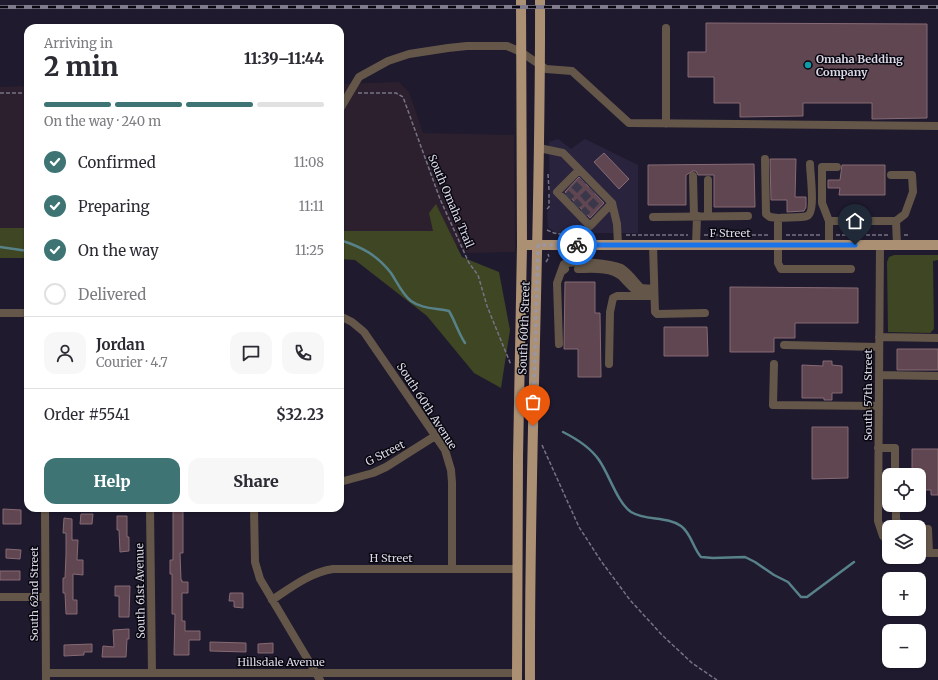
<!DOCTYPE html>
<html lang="en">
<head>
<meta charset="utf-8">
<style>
  body { margin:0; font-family:Merriweather,serif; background:#f7f7f7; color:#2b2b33; height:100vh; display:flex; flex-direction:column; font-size:15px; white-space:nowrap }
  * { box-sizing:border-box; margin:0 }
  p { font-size:13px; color:#7c7c81 }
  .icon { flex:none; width:22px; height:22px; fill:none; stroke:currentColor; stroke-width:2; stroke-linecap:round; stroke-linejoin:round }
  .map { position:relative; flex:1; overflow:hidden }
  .side { position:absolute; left:24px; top:24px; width:320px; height:488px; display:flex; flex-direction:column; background:#fff; border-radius:12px; box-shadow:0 1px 3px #0004 }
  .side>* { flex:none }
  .tools { position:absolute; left:882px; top:468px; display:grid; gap:8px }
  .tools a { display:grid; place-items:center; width:44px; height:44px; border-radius:8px; background:#fff; box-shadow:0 1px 3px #0004; font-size:20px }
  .pin { position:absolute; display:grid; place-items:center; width:34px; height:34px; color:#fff; margin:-41px -17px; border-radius:50% 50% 50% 0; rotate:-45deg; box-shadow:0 0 4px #0007 }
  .pin .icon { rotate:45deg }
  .courier { position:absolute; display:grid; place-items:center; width:40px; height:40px; margin:-20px; border:3px solid #1a73e8; border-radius:50%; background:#fff; color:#222; box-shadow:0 1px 5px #0007 }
  .headline em { font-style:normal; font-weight:800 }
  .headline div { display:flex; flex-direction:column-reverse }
  .headline { display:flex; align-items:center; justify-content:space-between; height:68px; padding:0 20px }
  h1 { font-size:26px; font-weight:800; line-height:30px }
  .bar { display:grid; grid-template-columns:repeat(4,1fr); gap:6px 4px; align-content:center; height:48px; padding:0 20px }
  .bar i { height:5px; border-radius:3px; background:#e1e1e2 }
  .bar .on { background:#3e7474 }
  .bar p { grid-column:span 4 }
  .line { display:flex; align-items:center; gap:10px; padding:0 20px; border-top:1px solid #e1e1e2 }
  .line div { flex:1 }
  .round { display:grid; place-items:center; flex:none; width:42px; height:42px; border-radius:12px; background:#f7f7f7 }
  ol { padding:0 20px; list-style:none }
  li { display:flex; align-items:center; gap:12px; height:44px }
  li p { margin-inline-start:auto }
  li .icon { padding:4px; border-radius:50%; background:#3e7474; color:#fff; stroke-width:4 }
  li:last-child { color:#7c7c81 }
  li i { width:22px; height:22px; border:2px solid #e1e1e2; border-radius:50% }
  .primary-button { display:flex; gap:8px; margin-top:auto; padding:8px 20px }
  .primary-button a { flex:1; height:46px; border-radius:12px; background:#3e7474; color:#fff; font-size:16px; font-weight:800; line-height:46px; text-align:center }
  .primary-button a+a { background:#f7f7f7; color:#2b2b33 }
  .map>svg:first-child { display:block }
</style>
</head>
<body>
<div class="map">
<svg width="938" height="680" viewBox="0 0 938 680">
  <rect width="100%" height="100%" fill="#1f1a2e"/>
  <path fill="#29233d" d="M558 139 571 149 585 139 638 165V233H556L548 227 547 213 550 207 549 142Z"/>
  <path fill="#2c202e" d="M399 82 409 92 423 133 514 135 515 252 468 253 433 231H340V84Z
    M28 86V228H0V87Z"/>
  <path fill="#3e4623" d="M436 204 462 257 499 272 510 330 501 388 474 373 427 316 355 260 340 259V231H433L429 213Z
    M0 228H28V258H0Z
    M894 255H938V260L933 261 934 329 930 333 888 332 887 262 889 257Z"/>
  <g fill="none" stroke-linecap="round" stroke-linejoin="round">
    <path stroke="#58828a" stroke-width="2.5" d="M340 240C362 247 377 255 391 273 397 282 402 294 411 301 422 309 436 308 449 311 455 321 458 332 465 343
      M0 247 28 251
      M563 432C577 439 590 447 599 460 609 474 617 502 631 512 646 521 667 516 681 526 691 533 693 548 701 557L713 558 745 557 755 562 774 575 788 582 801 597H807L854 562"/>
  </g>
  <path fill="#604650" stroke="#866a74" d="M706 23 927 24V118L872 119V103H803V116L740 117V103H714V77H688V52H706Z
    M604 153 629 179 619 189 594 162Z
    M770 159H796L795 197H806V207L804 211 787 212V200H771Z
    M754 164 755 207H714V175H698L696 171H693L686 175V205H648V165Z
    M842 165H885V195H839L840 188H828V180H840Z
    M579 177 604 203 590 218 565 192Z
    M565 282H595V313H600L601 377H578V349H564Z
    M730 287 858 288V323H795V338H774V352H730Z
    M664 327H707L708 356H664Z
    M897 349H938V370H897Z
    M823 361H832V365L842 366V393H832V400H824V398H802V365L823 366Z
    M812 427H848V478L812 479Z
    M912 449H938V495H931V490H919V475H912Z
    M173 508H183V553H180L181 580H182V582H188V593H182V621H185V631H200V640H189V655H174L175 614H172V574H170V560H173Z
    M3 509 21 510V524H3Z
    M81 514H93L92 524H80Z
    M117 516H127V537H129V551L120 552 119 530H117Z
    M64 518 72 519V540H78L77 560H83V575L73 574V600H77V614H66L65 593H63V578H65L66 555V533H63Z
    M6 549 21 550 20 559 6 558Z
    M0 571H20V580H0Z
    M115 586H130L129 617H119V596H115Z
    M230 593H243V608L234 607V601H229Z
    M129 629V639H127L126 657H102L103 646 114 647 113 630Z
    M210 642 246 643V652L210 651Z
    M273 643V653H258V644Z
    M92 644V652H84V655L64 656V645Z"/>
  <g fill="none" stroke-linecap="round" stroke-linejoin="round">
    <path stroke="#3b374a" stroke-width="8" stroke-dasharray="8 4" stroke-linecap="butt" d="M566 199 583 181
      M574 207 592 190
      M582 215 599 198"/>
    <path stroke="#767384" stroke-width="1.5" stroke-dasharray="4 2" stroke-linecap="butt" d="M0 93H28
      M358 93H396L403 97 440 199 469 263 478 275 487 306 511 365
      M548 174 549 190
      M547 209 549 207V194
      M547 230 554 233 566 235
      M626 235H688
      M704 235H770
      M786 235H822
      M836 235H888
      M904 235H908
      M546 262 549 257 548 254
      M542 445 579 527 601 561 630 600 662 635 692 663 717 680"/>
    <path stroke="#645749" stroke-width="8" d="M340 109 359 77 388 61 409 54 448 48 467 46H507L521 52 546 69 572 71 629 123 938 126
      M666 124V28
      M539 148 563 153 612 203 617 224 618 245
      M765 159 766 214 770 217 778 218
      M810 164C810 173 816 213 807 216 802 218 784 217 778 218V263L781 269H851
      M579 170 557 192 590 226 612 203
      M891 175H912L913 192 905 214 896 221
      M693 176 694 216
      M708 180V216
      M653 217 748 216
      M829 221 822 203V167H837
      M653 245 655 312 657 314 705 313
      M696 245 697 216
      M829 245V221H896L897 245
      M880 245 878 521 883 536 889 543
      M578 269C592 269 610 267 621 276 628 283 633 290 642 295
      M561 272 564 264C575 260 610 263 621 268 629 273 635 282 641 288L654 289
      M0 313H28
      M340 316 352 322 364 332 445 450 451 470 452 482V569
      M879 337 938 338
      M559 344 557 283 561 272 565 269
      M784 345 879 347
      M609 364 610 312 613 298 617 296H654
      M774 364 773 405 879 406
      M879 375 938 376
      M878 448H895V475
      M340 482 373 473 386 467 435 436
      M896 505V520L900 526 903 527
      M45 508 46 680
      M150 508 152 673
      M254 508 255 562 260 579 320 680
      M919 529H928L929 553
      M919 553H938
      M0 597H45
      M272 600C290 588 311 572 333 569H517
      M46 673H517"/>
    <path stroke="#ac9073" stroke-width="10" d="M522 245H938
      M517 680 518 457 522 245 521 0
      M530 680C529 453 541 227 540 0"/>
    <defs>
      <path id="rail" d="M0 7H938"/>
    </defs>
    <use href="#rail" stroke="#7f7b8c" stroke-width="4"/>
    <use href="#rail" stroke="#09070f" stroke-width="2.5" stroke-dasharray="8" stroke-linecap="butt"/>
  </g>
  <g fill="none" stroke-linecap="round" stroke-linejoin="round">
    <path stroke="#9996a6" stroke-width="4" stroke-dasharray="0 7.2" d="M533 426 538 245H577"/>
    <path stroke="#1a73e8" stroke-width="5" d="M577 245H855"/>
  </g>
  <circle fill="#0f9aa8" stroke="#09070f" stroke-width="1.5" cx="808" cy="65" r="4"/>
  <g text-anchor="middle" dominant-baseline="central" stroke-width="3" stroke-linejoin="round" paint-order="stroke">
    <g font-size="11" font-weight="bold" fill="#dbd9e7" stroke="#09070f" text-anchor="start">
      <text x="816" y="59">Omaha Bedding<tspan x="816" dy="13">Company</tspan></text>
    </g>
    <g font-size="11" fill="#dbd9e7" stroke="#09070f">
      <text transform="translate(451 201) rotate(67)">South Omaha Trail</text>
      <text x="730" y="233">F Street</text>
      <text transform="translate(524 328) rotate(-88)">South 60th Street</text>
      <text transform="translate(868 395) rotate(-90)">South 57th Street</text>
      <text transform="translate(427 406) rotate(57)">South 60th Avenue</text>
      <text transform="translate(385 453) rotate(-27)">G Street</text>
      <text x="391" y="558">H Street</text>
      <text transform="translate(140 591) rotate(-91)">South 61st Avenue</text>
      <text transform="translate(34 594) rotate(-90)">South 62nd Street</text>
      <text x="281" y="662">Hillsdale Avenue</text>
    </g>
  </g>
</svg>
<div class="tools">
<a><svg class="icon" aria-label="locate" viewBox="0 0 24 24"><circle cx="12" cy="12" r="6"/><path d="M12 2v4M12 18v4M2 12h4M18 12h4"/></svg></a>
<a><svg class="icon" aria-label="layers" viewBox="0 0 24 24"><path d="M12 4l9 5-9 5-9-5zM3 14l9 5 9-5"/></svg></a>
<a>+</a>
<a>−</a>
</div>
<div class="pin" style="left:533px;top:426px;background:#ea580c"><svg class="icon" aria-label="bag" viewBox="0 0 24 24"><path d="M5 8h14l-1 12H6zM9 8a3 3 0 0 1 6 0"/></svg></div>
<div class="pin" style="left:855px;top:245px;background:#1f2937"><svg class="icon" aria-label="home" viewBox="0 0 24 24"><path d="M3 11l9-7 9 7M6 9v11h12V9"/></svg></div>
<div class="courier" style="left:577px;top:245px"><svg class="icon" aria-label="bike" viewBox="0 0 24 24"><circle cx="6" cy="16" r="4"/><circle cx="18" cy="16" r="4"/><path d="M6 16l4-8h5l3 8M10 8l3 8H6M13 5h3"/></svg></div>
<section class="side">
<div class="headline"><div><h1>2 min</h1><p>Arriving in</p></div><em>11:39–11:44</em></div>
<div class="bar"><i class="on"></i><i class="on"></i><i class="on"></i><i></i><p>On the way · 240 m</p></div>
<ol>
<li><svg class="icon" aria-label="check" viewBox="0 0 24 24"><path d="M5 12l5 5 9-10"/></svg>Confirmed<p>11:08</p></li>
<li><svg class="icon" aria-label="check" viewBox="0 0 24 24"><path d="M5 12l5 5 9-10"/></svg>Preparing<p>11:11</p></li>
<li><svg class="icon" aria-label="check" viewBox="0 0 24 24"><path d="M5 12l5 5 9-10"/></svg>On the way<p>11:25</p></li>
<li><i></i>Delivered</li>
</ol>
<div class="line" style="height:72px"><a class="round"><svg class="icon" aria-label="person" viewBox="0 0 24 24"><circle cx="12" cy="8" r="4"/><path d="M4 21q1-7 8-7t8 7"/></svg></a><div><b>Jordan</b><p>Courier · 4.7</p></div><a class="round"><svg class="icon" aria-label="chat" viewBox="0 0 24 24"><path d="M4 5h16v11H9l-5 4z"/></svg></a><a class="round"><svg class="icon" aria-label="phone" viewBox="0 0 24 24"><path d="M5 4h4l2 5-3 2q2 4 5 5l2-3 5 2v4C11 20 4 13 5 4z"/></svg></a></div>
<div class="line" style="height:52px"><div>Order #5541</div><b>$32.23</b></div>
<div class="primary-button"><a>Help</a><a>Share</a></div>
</section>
</div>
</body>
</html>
